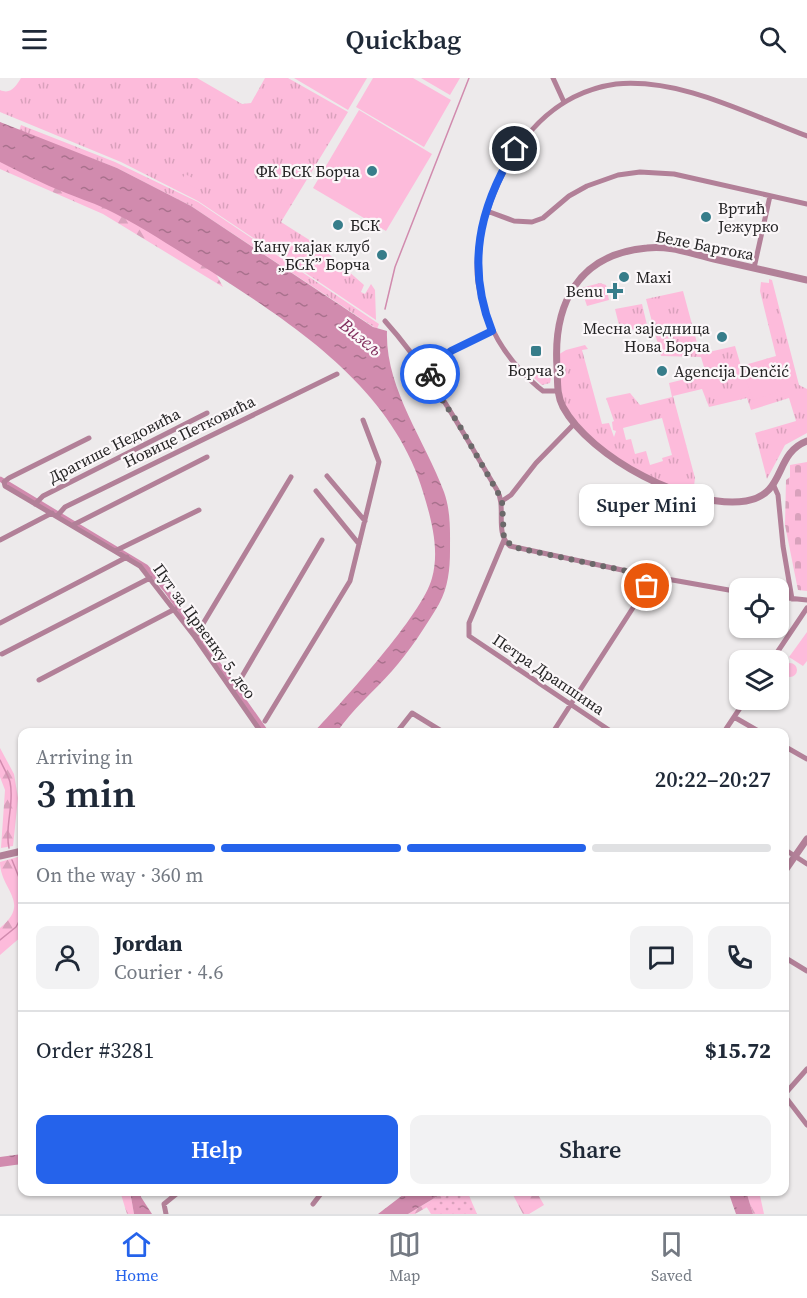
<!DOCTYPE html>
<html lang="en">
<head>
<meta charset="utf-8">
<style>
  body { margin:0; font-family:"Source Serif 4",serif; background:#f2f2f3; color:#1f2937; height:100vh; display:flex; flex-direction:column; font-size:22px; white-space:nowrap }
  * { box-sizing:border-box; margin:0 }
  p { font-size:20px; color:#747a83 }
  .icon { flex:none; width:33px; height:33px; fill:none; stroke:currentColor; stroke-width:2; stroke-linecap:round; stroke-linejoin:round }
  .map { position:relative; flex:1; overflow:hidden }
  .sheet { position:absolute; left:18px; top:650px; width:771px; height:468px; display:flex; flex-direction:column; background:#fff; border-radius:12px; box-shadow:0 2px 4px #0004 }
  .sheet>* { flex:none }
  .buttons { position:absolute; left:729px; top:500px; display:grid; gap:12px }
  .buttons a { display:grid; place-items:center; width:60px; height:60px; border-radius:12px; background:#fff; box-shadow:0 2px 4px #0004; font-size:30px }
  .pin { position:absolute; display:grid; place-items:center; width:51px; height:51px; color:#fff; margin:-26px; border:3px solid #fff; border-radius:50%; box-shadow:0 2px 6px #0007 }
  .courier { position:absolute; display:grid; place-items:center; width:60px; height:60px; margin:-30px; border:4px solid #2563eb; border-radius:50%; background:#fff; color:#222; box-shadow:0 2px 8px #0007 }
  .bubble { position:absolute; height:42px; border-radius:12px; background:#fff; box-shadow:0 2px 4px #0004; font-size:20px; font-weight:600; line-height:42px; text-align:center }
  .overview em { font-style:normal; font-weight:600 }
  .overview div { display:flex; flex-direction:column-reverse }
  .overview { display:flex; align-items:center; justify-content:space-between; height:102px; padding:0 18px }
  h1 { font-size:39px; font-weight:600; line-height:45px }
  .bar { display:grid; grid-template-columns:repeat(4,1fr); gap:9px 6px; align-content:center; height:72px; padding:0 18px }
  .bar i { height:8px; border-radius:4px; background:#e0e1e3 }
  .bar .on { background:#2563eb }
  .bar p { grid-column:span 4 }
  .line { display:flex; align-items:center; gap:15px; padding:0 18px; border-top:2px solid #e0e1e3 }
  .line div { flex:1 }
  .round { display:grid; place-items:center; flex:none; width:63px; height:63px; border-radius:12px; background:#f2f2f3 }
  .button { display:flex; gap:12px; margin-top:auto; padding:12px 18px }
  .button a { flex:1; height:69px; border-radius:12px; background:#2563eb; color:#fff; font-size:24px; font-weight:600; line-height:69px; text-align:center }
  .button a+a { background:#f2f2f3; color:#1f2937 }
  header { display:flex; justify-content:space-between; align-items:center; height:78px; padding:0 18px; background:#fff; font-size:27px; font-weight:600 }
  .dock { display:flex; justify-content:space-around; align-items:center; height:84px; border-top:2px solid #e0e1e3; background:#fff; font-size:16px; color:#747a83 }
  .dock a { display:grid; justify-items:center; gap:3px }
  .dock .on { color:#2563eb }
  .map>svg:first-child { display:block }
</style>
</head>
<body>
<header><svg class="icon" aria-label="menu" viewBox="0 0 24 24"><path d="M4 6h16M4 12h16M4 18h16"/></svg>Quickbag<svg class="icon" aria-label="search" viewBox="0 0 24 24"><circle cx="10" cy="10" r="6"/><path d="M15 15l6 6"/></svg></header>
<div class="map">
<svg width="807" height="1136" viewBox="0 0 807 1136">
  <defs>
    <pattern id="grass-tufts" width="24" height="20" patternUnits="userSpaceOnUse" patternTransform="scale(1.5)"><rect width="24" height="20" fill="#fdbbdb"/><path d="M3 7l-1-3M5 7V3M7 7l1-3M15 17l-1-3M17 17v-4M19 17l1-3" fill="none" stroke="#d9a1bc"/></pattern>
    <pattern id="forest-firs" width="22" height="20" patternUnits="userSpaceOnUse" patternTransform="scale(1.5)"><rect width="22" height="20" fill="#fdbbdb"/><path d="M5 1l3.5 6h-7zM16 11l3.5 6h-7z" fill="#d9a1bc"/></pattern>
    <pattern id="cemetery-stones" width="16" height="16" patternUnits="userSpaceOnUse" patternTransform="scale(1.5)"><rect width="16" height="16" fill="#fdbbdb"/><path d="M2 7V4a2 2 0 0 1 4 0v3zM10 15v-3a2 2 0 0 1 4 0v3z" fill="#d9a1bc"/></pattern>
    <pattern id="garden-dots" width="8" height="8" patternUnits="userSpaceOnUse" patternTransform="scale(1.5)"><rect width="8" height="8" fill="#fdbbdb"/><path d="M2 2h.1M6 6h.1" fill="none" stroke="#d9a1bc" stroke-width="1.8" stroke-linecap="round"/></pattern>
    <pattern id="water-ripples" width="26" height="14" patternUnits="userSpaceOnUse" patternTransform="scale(1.5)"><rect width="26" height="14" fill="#d18bae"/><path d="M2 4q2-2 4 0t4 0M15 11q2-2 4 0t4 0" fill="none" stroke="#a9718d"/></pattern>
  </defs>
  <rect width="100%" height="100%" fill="#edeaeb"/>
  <path fill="url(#grass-tufts)" fill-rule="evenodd" d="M21 0H197L242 26 251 25 265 0H288L348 34 281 144 322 170 364 207 361 214 365 216 371 206 375 212 376 242 198 123 121 84 0 34V12C11 17 16 8 21 0Z
    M21 47 115 84 198 124 379 246 377 251 191 128 117 90 19 53Z
    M769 201 772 202 799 307 807 311V355L785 367 767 401 755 355 796 343 789 320 751 332 747 320 709 329 702 311 673 318 695 400 693 416 652 402 601 370 564 330 556 278 566 272 585 267 588 271 582 272 602 346 609 345 614 359 616 353 613 352 612 344 614 343 606 320 630 315 640 327 672 319 669 305 706 296 701 279 661 278 646 221 683 213 700 276 735 268 741 288 776 278 760 213 761 204 769 205ZM662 340 672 377 662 380 663 383 650 387 646 373 635 376 631 361 626 362 623 350Z
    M600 205 606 207 609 222 587 228 581 210Z
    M642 226 647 247 621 255 615 231Z
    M547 289 553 290 550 305 542 307 532 298Z"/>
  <path fill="url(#forest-firs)" d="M0 44 99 123 215 194 223 209 103 136 0 91Z
    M0 670 14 696 18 720 13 768 1 770 5 712 0 699Z
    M21 778 22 858 0 877V850C32 824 0 812 0 784Z
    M120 1113H130L134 1136H127Z
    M446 1113H455L415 1136H408Z
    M511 1113H536L544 1127 529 1136H523Z
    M746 1113H759L764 1136H753Z"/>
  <path fill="url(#cemetery-stones)" d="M807 384V513L798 512 785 447 786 402 790 399V387Z"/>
  <path fill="url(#garden-dots)" d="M457 1113H467L477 1136H431L426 1128Z"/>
  <path fill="#fdbbdb" d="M294 0H367L348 32Z
    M373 0H413L451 22 424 69 356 29Z
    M421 0H460L450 17Z
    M359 32 432 76 386 153 313 110Z
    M185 96 202 105 199 112 181 103Z
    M775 290 782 313 753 322 745 299Z
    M807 554V583L803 588 789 579Z
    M783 592a7 7 0 1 1 14 0a7 7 0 1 1-14 0Z"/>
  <path fill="url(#water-ripples)" d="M0 44 117 90 191 128 373 249 387 253C385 310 425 362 444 414 451 434 450 453 450 473 450 491 448 510 439 526 426 548 409 574 392 593 374 613 352 632 337 654H314C342 624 423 536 432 500 439 475 433 448 426 424 398 314 299 250 209 192 175 171 140 147 104 130 91 124 78 120 66 115 43 106 22 95 0 84Z
    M22 1076V1086L0 1089V1079Z
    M130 1113H141V1119L152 1136H134Z
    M408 1113H446L408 1136H378Z
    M728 1113H746L753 1136H736Z"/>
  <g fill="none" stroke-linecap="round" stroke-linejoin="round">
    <path stroke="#d18bae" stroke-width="1.5" d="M385 231 395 189 469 0
      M0 682C3 689 8 697 10 704 15 726 4 749 9 770
      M12 782 22 807
      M0 862 16 849 22 838"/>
    <path stroke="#d18bae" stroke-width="5" d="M0 401 146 489 166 512 266 654"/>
    <path stroke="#b28098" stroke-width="5" d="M553 0 564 24
      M487 133 514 143 532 144 543 140 569 118 587 108 618 97 640 94 674 96 807 126
      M754 190 770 118
      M385 243C430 293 463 355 497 412 507 429 494 455 510 468L650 498 740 514
      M427 299 451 273 492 253
      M558 313H543L538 309C506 282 484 246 478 205 474 175 482 148 492 120 514 64 552 15 616 6 682 0 747 36 807 58
      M89 360 9 400 4 404 5 408 140 488 195 559 261 654
      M327 398 365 443
      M774 408 778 417 783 468 792 521
      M316 413 359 466
      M502 423 511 417 536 385 575 345
      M35 426 43 418 207 335
      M57 438 65 429 337 296
      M73 447 207 379
      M0 462 52 435
      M504 462 469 545V558L612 654
      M117 472 199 432
      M778 519 807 522
      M0 545 127 479
      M195 559 291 399
      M2 576 150 500
      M772 582 807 530
      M39 602 175 531
      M234 612 322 462
      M734 639 760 654
      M265 643 350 503 379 384 363 342
      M397 654 412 635 443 654
      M553 654 647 508 650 498
      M724 654 746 621
      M784 668 807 681
      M784 771 807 786
      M784 879 807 893
      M807 991 784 1017 807 1047
      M313 1126 323 1113
      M166 1136 164 1126 180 1113"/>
    <path stroke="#b28098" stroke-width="7" d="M807 202C776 195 745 188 714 181 692 176 669 167 647 170 578 176 553 226 557 289 558 302 556 316 563 329 590 379 689 432 746 423 787 416 773 376 807 363
      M0 778 22 773
      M784 794 807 761"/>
  </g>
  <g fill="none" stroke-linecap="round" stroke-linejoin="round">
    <path stroke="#6b696a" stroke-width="6" stroke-dasharray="0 10.8" d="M430 296 427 300 458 345 497 413 502 423 504 462 517 470 650 498 647 508"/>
    <path stroke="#2563eb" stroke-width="8" d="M430 296 451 273 492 253C466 188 479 130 515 71"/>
  </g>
  <g fill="#377d8a" stroke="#fbf7f9" stroke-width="2">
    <circle cx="372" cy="93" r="6"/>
    <circle cx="706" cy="139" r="6"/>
    <circle cx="338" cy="147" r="6"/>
    <circle cx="382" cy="177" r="6"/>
    <circle cx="624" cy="199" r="6"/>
    <path d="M612 204h6v6h6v6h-6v6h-6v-6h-6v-6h6z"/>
    <circle cx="722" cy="259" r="6"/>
    <rect x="530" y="267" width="12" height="12" rx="3"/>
    <circle cx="662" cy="293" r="6"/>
  </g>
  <g text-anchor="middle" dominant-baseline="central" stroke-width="4.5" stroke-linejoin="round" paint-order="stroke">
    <g font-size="16" fill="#252425" stroke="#fbf7f9" text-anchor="end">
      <text x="360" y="93">ФК БСК Борча</text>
      <text x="718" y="130" text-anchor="start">Вртић<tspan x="718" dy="18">Јежурко</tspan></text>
      <text x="350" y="147" text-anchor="start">БСК</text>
      <text x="370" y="168">Кану кајак клуб<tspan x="370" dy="18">„БСК” Борча</tspan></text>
      <text x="636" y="199" text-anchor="start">Maxi</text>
      <text x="603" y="213">Benu</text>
      <text x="710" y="250">Месна заједница<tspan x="710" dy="18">Нова Борча</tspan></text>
      <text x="536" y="292" text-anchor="middle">Борча 3</text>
      <text x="674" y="293" text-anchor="start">Agencija Denčić</text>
    </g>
    <g font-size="16" fill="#252425" stroke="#fbf7f9">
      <text transform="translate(705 167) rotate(11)">Беле Бартока</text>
      <text transform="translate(189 353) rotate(-26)">Новице Петковића</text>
      <text transform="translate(114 367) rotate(-27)">Драгише Недовића</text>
      <text transform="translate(205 553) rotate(54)">Пут за Црвенку 5. део</text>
      <text transform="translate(549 596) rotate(34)">Петра Драпшина</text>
    </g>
    <g font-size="18" font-style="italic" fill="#83305f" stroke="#fbf7f9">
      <text transform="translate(361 259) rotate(39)">Визељ</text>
    </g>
  </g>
</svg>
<div class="buttons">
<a><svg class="icon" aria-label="locate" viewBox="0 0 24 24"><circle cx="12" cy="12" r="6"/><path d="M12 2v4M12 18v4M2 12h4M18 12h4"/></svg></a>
<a><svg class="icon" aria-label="layers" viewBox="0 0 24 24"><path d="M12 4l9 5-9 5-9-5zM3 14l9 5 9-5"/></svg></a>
</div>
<div class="pin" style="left:647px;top:508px;background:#ea580c"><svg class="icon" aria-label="bag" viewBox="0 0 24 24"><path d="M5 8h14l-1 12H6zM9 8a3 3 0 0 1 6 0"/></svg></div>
<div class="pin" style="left:515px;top:71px;background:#1f2937"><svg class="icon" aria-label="home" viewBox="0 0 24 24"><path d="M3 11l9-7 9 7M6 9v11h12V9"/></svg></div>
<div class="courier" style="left:430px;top:296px"><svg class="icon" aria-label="bike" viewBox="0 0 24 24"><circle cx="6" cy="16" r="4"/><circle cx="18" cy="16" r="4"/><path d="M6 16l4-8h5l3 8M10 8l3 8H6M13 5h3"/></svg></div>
<div class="bubble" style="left:579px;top:406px;width:135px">Super Mini</div>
<section class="sheet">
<div class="overview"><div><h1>3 min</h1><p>Arriving in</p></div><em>20:22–20:27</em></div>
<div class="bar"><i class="on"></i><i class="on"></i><i class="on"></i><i></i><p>On the way · 360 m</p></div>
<div class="line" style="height:108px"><a class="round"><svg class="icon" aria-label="person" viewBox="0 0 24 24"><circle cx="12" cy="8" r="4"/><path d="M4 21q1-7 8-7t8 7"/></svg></a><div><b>Jordan</b><p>Courier · 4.6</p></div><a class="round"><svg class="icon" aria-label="chat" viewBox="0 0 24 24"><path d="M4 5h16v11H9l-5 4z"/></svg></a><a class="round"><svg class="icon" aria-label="phone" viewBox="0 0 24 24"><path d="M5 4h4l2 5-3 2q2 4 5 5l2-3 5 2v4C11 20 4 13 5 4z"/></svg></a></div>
<div class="line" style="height:78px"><div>Order #3281</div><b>$15.72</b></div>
<div class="button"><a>Help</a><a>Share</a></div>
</section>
</div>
<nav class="dock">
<a class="on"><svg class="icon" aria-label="home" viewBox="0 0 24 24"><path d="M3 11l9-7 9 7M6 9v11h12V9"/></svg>Home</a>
<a><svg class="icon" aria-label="map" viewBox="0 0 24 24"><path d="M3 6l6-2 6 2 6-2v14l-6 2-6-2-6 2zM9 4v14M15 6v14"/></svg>Map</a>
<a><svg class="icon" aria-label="saved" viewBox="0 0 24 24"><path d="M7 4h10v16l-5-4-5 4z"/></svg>Saved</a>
</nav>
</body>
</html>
